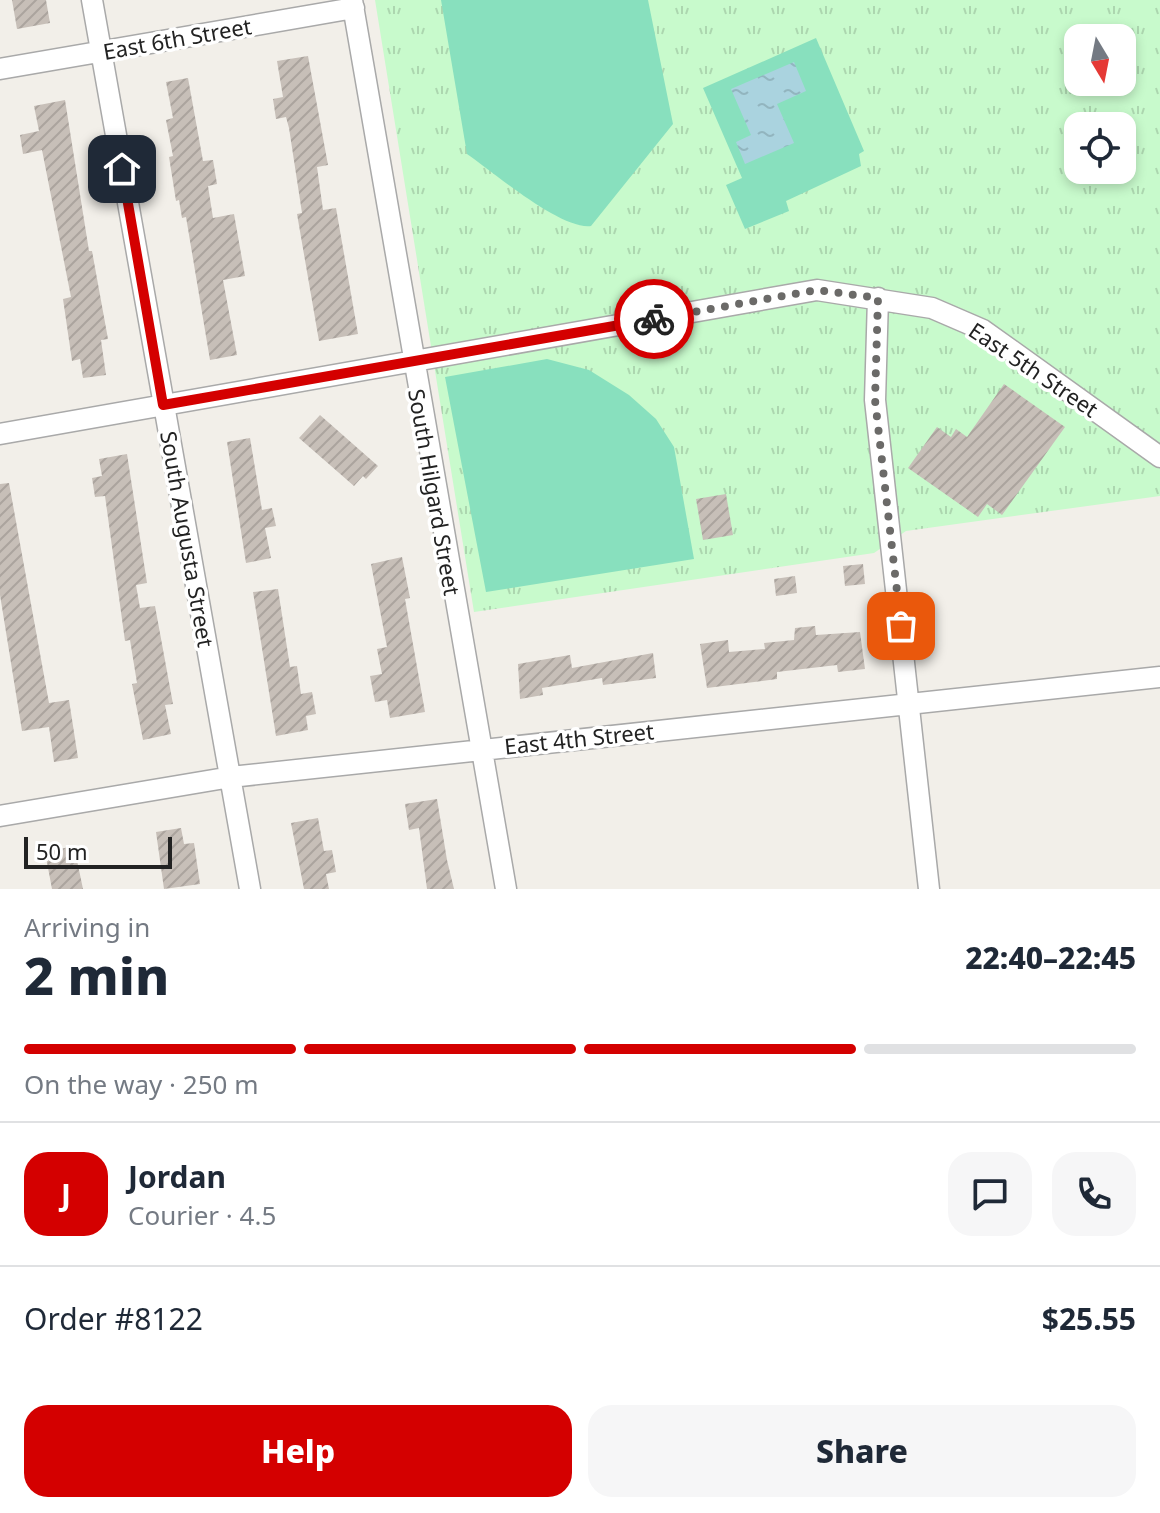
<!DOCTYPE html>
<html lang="en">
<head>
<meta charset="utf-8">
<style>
  body { margin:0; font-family:"Noto Sans",sans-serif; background:#f6f6f7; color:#1f2937; height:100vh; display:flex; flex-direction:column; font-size:30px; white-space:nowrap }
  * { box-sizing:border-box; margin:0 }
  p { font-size:26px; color:#747a83 }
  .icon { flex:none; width:44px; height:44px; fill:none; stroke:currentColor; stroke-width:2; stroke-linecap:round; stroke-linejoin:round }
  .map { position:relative; height:889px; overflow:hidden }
  .details { display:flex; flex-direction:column; background:#fff; flex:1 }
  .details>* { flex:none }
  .needle { width:52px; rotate:170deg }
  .buttons { position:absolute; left:1064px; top:24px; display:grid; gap:16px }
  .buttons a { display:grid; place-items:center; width:72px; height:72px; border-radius:16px; background:#fff; box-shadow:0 4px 12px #0003; font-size:40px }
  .scale { position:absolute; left:24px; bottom:20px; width:148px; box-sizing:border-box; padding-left:8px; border:4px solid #222; border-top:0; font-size:22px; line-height:28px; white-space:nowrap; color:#222; -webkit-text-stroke:6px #fff; paint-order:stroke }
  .pin { position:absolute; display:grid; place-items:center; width:68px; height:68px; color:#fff; margin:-34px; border-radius:16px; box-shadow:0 4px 12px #0006 }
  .courier { position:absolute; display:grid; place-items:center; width:80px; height:80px; margin:-40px; border:6px solid #d40000; border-radius:50%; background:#fff; color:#222; box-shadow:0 2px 10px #0007 }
  .summary em { font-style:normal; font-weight:800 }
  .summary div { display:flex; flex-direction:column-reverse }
  .summary { display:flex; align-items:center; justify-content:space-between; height:136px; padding:0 24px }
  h1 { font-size:52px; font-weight:800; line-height:60px }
  .bar { display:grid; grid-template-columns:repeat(4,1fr); gap:12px 8px; align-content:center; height:96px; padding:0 24px }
  .bar i { height:10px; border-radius:6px; background:#e0e1e3 }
  .bar .active { background:#d40000 }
  .bar p { grid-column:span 4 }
  .line { display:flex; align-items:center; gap:20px; padding:0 24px; border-top:2px solid #e0e1e3 }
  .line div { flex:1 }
  .round { display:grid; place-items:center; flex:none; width:84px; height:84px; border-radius:24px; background:#f6f6f7 }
  .cta { display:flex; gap:16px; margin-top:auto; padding:16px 24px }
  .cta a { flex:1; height:92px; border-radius:24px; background:#d40000; color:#fff; font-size:32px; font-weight:800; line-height:92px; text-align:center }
  .cta a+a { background:#f6f6f7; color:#1f2937 }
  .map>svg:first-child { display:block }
</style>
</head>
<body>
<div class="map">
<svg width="1160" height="889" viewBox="0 0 1160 889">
  <defs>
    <pattern id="park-tufts" width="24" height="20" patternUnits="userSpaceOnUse" patternTransform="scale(2)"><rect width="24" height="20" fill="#c8facc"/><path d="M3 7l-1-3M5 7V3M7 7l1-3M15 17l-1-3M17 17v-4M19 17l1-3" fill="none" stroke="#acd6af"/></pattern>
    <pattern id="water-ripples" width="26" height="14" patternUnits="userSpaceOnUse" patternTransform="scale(2)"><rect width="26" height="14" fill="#aad3df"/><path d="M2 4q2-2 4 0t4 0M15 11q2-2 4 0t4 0" fill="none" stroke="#92b5bf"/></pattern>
    <pattern id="building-hatch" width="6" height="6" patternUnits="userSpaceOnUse" patternTransform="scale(2)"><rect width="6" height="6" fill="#c7bfb8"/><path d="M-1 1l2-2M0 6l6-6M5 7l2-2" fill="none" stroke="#aba49e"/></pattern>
  </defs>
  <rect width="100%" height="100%" fill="#f2efe9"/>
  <path fill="url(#park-tufts)" fill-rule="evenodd" d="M375 0H1160V496L906 531 874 553 474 612ZM1078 38H1122V82H1078ZM1078 126H1122V170H1078Z"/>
  <path fill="#88e0be" d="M441 0H648L673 124 591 226C561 230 493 172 467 154Z
    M816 38 864 151 859 154 861 166 786 201 789 211 745 229 726 185 742 178 703 88Z
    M547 359 589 370 629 395 656 419 674 447 694 559 486 592 445 377Z"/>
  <path fill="url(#water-ripples)" d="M794 62 806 91 777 104 794 143 745 164 736 142 751 135 731 89Z"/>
  <path fill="url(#building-hatch)" d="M12 0H46L50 23 17 29Z
    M308 56 328 165 317 167 323 210 336 208 358 334 319 341 297 214 302 213 289 128 286 117 276 119 273 99 283 97 277 61Z
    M188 78 203 161 213 160 217 184 208 186 213 218 234 214 245 276 223 280 237 355 210 360 186 217 182 218 179 200 176 201 169 157 173 156 166 120 173 118 166 82Z
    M65 100 89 251H92L108 339 101 340 106 375 83 378 80 359 72 361 63 299 71 297 42 150 23 154 20 135 39 131 34 106Z
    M1004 384 1065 427 1002 515 987 504 978 517 908 468 937 427 951 437 956 429 967 437Z
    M320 415 378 466 366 479 363 476 354 486 299 438Z
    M250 438 262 510 272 508 276 526 265 528 271 558 246 563 227 442Z
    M127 454 147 583 136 585 140 608 155 606 173 704 165 705 171 734 143 740 132 684 137 683 130 640 125 641 105 496 95 497 92 478 102 476 99 459Z
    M9 483 49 703 69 700 78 758 54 762 49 727 22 731 0 595V484Z
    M726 494 733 535 703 540 696 499Z
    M402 557 410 598 405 599 425 712 390 718 387 700 375 702 370 676 382 674 377 649 387 647 371 564Z
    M863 564 865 584 845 586 843 566Z
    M795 576 797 593 776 596 774 579Z
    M278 589 290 667 297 666 301 694 312 692 316 714 306 716 308 730 276 736 253 592Z
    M815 626 816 635 860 632 865 669 838 672 837 665 777 672V679L707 688 700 644 728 640 729 652 765 649 764 643 794 640 795 628Z
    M653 653 656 678 603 685 602 678 542 688 543 695 520 699 518 664 570 655 572 668Z
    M437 799 447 860 454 889H427L419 828 409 830 405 804Z
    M318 818 324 851 332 850 336 872 326 874 329 889H304L291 823Z
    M181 828 184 844 194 843 200 884 164 889 156 832Z
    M74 846 83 889H52L45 852Z"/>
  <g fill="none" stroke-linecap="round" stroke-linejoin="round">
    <defs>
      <path id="minor" d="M92 0 250 889
        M352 0 506 889
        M0 69 354 8
        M878 298 875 400 929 889
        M0 434 817 290 932 308 983 330 1160 457
        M0 816 231 777 1160 677"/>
    </defs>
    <use href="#minor" stroke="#a9a9a9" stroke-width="23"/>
    <use href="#minor" stroke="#fff" stroke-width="20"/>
  </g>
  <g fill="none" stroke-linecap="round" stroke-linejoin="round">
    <path stroke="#6b6a68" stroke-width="8" stroke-dasharray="0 14.4" d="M654 319 817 290 878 298 875 400 901 626"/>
    <path stroke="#d40000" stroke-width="10" d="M122 169 163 405 654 319"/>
  </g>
  <g text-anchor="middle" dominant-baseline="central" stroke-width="7" stroke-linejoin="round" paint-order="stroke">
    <g font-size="22" fill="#222" stroke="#fff">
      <text transform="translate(177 38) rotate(-10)">East 6th Street</text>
      <text transform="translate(1034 369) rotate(34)">East 5th Street</text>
      <text transform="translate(435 492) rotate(80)">South Hilgard Street</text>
      <text transform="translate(188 539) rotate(80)">South Augusta Street</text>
      <text transform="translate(579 738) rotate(-6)">East 4th Street</text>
    </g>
  </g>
</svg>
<div class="buttons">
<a><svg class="needle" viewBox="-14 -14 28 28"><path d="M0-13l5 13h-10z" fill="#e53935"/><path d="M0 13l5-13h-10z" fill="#747a83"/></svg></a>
<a><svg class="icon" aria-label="locate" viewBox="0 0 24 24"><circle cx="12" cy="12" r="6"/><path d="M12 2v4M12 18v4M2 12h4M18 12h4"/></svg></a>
</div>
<div class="scale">50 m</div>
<div class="pin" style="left:901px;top:626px;background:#ea580c"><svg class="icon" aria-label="bag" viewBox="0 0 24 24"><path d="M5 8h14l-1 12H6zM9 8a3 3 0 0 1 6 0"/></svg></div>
<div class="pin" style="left:122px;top:169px;background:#1f2937"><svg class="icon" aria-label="home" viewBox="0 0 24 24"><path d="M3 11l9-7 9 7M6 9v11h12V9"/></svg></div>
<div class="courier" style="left:654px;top:319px"><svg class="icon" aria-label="bike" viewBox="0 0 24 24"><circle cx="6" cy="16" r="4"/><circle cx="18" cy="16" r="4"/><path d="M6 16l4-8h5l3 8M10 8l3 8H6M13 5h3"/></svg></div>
</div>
<section class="details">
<div class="summary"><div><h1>2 min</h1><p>Arriving in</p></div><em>22:40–22:45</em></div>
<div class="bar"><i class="active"></i><i class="active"></i><i class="active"></i><i></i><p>On the way · 250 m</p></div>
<div class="line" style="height:144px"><b class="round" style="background:#d40000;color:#fff">J</b><div><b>Jordan</b><p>Courier · 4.5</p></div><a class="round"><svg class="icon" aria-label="chat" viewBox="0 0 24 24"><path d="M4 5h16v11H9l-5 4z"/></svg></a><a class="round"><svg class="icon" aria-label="phone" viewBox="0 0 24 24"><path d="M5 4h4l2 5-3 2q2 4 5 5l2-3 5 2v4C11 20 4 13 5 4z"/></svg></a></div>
<div class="line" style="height:104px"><div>Order #8122</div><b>$25.55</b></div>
<div class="cta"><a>Help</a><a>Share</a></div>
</section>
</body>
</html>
